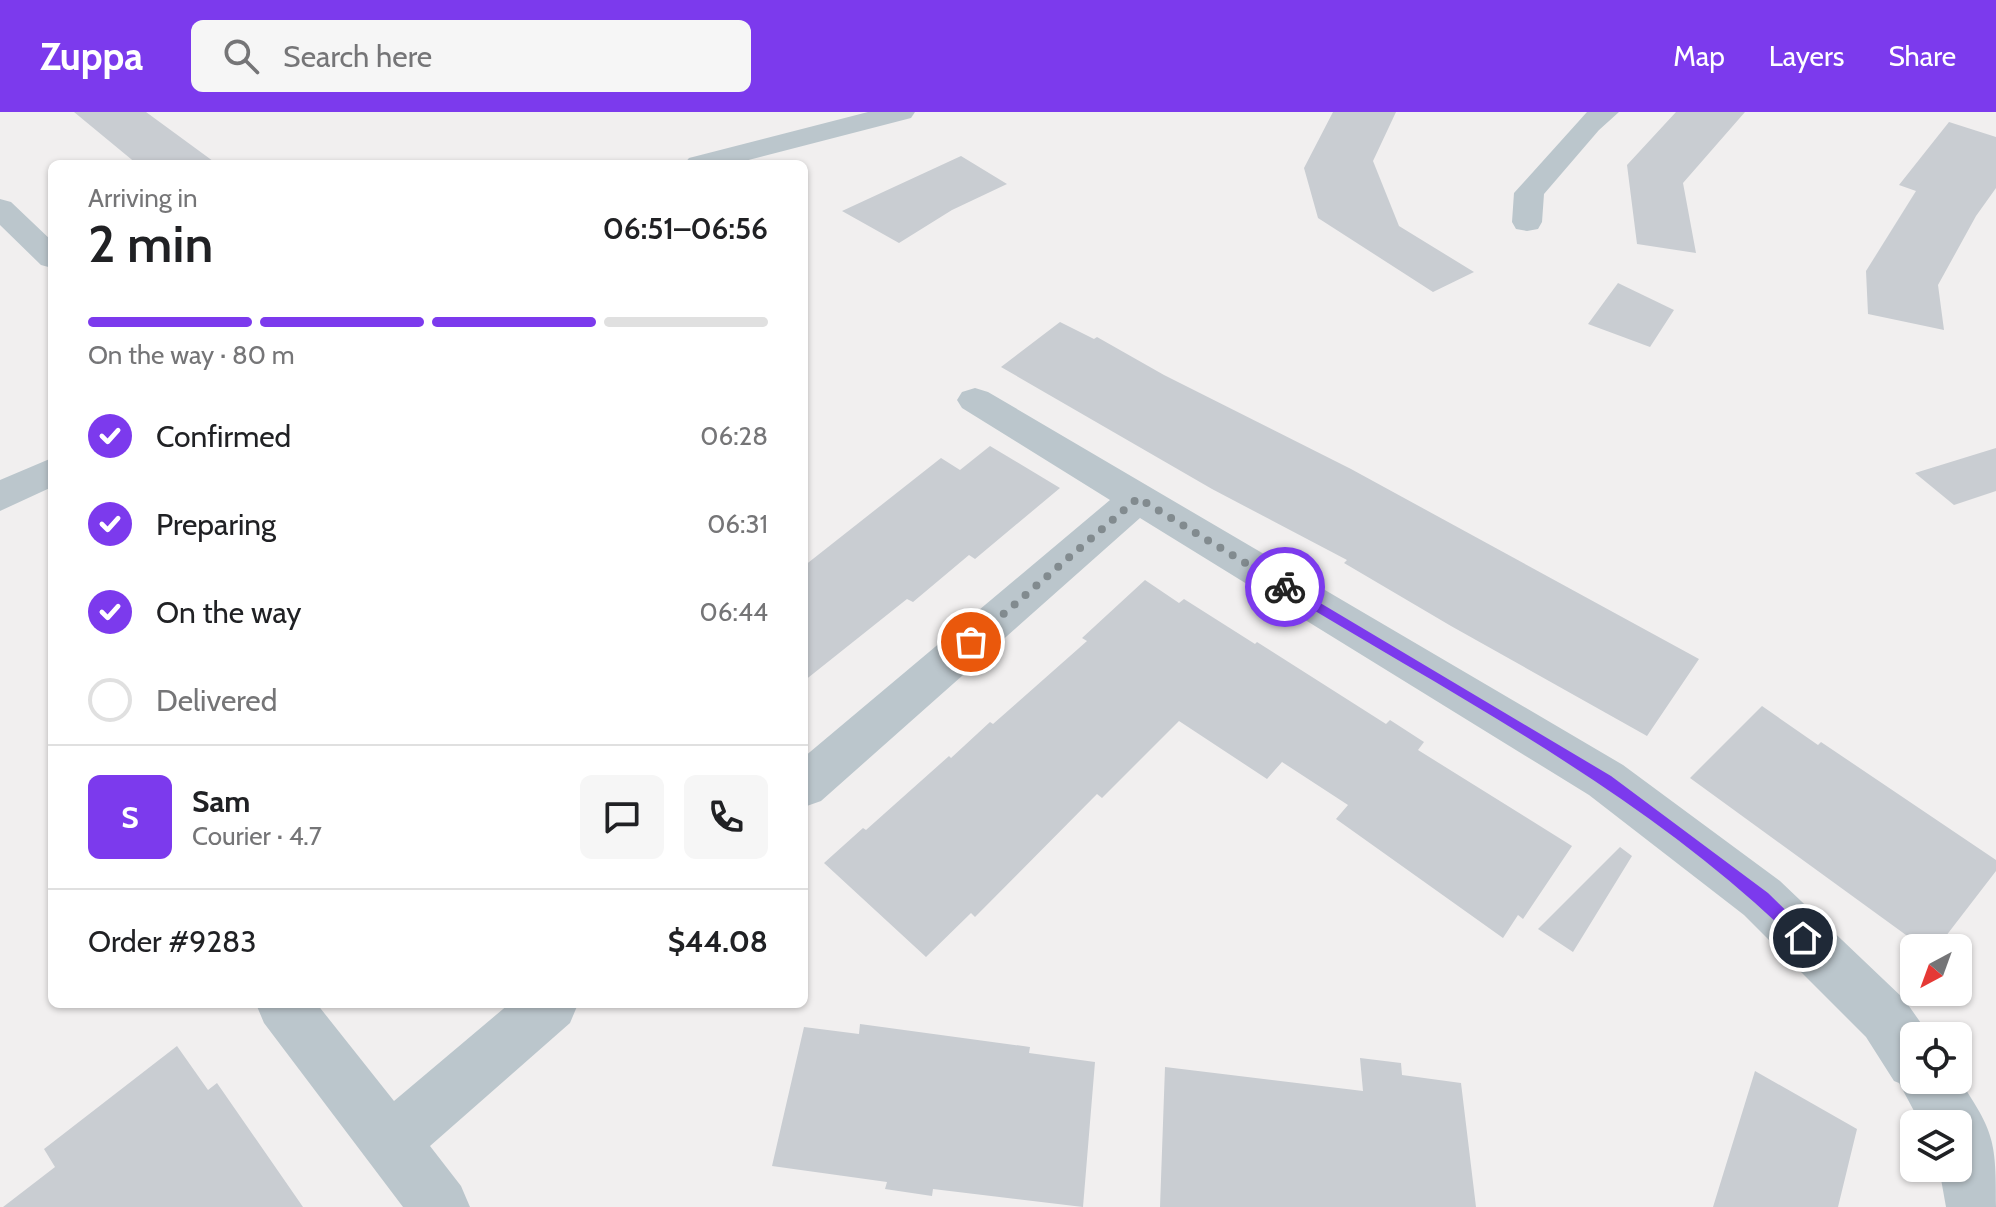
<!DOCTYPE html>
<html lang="en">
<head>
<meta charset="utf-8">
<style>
  body { margin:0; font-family:Cabin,sans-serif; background:#f6f6f6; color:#202124; height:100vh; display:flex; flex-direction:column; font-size:30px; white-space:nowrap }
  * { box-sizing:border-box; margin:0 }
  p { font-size:26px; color:#757577 }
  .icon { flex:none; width:44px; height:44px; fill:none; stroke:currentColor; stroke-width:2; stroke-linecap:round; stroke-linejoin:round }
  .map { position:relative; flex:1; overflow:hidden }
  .details { position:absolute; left:48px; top:48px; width:760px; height:848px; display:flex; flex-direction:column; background:#fff; border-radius:12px; box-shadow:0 2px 6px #0004 }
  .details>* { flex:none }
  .needle { width:52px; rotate:221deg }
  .buttons { position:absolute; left:1900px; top:822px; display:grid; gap:16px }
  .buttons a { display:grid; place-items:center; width:72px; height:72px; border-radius:12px; background:#fff; box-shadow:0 2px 6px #0004; font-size:40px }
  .pin { position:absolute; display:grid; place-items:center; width:68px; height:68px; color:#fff; margin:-34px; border:4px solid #fff; border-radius:50%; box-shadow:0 2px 8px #0007 }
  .courier { position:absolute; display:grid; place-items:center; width:80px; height:80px; margin:-40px; border:6px solid #7c3aed; border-radius:50%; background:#fff; color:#222; box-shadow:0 2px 10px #0007 }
  .head em { font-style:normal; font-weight:600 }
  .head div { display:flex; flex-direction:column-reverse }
  .head { display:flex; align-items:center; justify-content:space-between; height:136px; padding:0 40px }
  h1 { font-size:52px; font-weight:600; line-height:60px }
  .bar { display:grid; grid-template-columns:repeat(4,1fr); gap:12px 8px; align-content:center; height:96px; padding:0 40px }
  .bar i { height:10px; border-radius:6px; background:#e0e0e0 }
  .bar .current { background:#7c3aed }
  .bar p { grid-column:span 4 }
  .line { display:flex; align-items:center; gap:20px; padding:0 40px; border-top:2px solid #e0e0e0 }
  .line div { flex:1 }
  .round { display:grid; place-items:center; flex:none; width:84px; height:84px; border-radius:12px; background:#f6f6f6 }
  ol { padding:0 40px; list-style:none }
  li { display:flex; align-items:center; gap:24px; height:88px }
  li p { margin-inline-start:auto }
  li .icon { padding:8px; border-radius:50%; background:#7c3aed; color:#fff; stroke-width:4 }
  li:last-child { color:#757577 }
  li i { width:44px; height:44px; border:4px solid #e0e0e0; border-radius:50% }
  header { display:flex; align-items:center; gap:48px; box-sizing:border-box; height:112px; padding:0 40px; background:#7c3aed; color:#fff }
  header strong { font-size:38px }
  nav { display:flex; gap:44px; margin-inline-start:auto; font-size:28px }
  .search { width:560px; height:72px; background:#f6f6f6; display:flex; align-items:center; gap:20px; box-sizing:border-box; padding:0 28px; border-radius:12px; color:#757577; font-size:30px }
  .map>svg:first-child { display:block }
</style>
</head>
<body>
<header>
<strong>Zuppa</strong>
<div class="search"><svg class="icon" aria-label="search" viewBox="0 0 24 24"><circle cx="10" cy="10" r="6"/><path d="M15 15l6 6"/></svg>Search here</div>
<nav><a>Map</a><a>Layers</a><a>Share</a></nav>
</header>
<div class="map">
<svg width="1996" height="1095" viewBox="0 0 1996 1095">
  <rect width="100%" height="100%" fill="#f1efef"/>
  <path fill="#c9cdd2" d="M74 0H146L217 52H137Z
    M1333 0H1396L1373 49 1399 114 1474 160 1433 180 1318 106 1304 56Z
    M1676 0H1745L1683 71 1696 141 1637 132 1627 53Z
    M1949 10 1996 25V76L1976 104 1938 173 1944 218 1868 202 1866 159 1916 79 1899 73Z
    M961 44 1007 72 952 98 899 131 842 99Z
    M1618 171 1674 198 1650 235 1588 212Z
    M1060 210 1094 227 1097 225 1164 263 1351 357 1699 547 1647 624 1451 514 1344 451 1347 448 1212 377 1001 255Z
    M990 334 1060 376 975 447 969 443 913 490 907 487 804 569V454L941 346 960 358Z
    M1996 336V379L1954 393 1915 361Z
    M1145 468 1179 491 1184 487 1255 532 1257 530 1386 612 1390 608 1424 630 1418 638 1572 734 1523 807 1518 803 1503 826 1336 707 1348 693 1282 650 1267 667 1179 609 1102 686 1097 682 975 805 971 801 926 845 824 751 863 716 866 718 949 644 951 646 990 610 993 612 1087 529 1082 526Z
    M1762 594 1818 633 1821 630 1996 748V759L1939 833 1924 823 1917 831 1690 666Z
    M1620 735 1632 744 1573 840 1538 817Z
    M860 912 1030 935 1029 941 1095 950 1083 1095 933 1077 932 1084 885 1077 887 1070 772 1054 804 915 859 922Z
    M177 934 208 978 217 971 303 1095H3L55 1055 44 1037Z
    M1360 946 1401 951 1402 963 1461 971 1476 1095H1160L1165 955 1363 979Z
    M1755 959 1857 1017 1838 1095H1713Z"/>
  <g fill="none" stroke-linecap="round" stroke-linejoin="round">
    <path fill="#bbc6cc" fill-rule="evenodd" d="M868 0H915L911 6 733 52H684L689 46Z
      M1587 0H1619L1599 18 1544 82 1542 110 1538 117 1527 119 1516 117 1512 110 1514 81Z
      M0 87 11 90 52 129V156L41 153 0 113Z
      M975 276 988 280 1623 653 1780 769 1904 887 1930 924H1914V968L1958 966C1995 1021 1996 1029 1996 1095H1946L1939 1056H1958V1012H1921L1899 971 1894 969 1866 925 1744 803 1589 683 1140 406 821 689 804 695V645L1110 388 962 296 957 288 962 280Z
      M52 346V375L0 399V368Z
      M256 892H317L394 989 509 892H578L570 911 430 1034 461 1074 470 1095H403L264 911Z"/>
  </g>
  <path fill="#7c3aed" d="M1285 470 1611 664 1768 781 1809 821V831H1798C1649 684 1458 586 1280 478L1279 475Z"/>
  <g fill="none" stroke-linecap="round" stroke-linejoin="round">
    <path stroke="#828b8f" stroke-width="8" stroke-dasharray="0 14.4" d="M971 530 1138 386 1285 475"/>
  </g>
</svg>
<div class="buttons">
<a><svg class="needle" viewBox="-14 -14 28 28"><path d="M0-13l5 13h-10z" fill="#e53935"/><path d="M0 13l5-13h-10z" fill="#757577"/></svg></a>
<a><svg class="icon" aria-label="locate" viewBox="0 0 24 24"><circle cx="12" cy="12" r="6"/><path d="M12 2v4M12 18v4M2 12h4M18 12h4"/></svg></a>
<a><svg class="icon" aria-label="layers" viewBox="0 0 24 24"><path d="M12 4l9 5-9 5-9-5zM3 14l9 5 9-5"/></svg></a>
</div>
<div class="pin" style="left:971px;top:530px;background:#ea580c"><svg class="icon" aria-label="bag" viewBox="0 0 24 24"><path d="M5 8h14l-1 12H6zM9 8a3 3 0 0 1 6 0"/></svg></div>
<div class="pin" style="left:1803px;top:826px;background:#1f2937"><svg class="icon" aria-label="home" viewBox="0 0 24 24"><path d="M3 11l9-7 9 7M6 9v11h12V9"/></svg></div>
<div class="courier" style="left:1285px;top:475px"><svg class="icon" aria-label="bike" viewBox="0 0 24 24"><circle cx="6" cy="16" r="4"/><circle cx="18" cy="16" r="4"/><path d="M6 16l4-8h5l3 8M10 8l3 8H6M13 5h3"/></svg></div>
<section class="details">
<div class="head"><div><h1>2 min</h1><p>Arriving in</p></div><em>06:51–06:56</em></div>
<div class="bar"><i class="current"></i><i class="current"></i><i class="current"></i><i></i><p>On the way · 80 m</p></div>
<ol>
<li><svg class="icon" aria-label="check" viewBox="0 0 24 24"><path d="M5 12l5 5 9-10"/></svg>Confirmed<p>06:28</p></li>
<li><svg class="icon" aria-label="check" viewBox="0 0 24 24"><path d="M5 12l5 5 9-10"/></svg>Preparing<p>06:31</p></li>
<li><svg class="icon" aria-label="check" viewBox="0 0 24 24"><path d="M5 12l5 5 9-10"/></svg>On the way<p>06:44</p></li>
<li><i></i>Delivered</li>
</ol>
<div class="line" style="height:144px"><b class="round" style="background:#7c3aed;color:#fff">S</b><div><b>Sam</b><p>Courier · 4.7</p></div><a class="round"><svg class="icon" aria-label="chat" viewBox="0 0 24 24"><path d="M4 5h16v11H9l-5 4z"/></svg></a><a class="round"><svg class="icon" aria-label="phone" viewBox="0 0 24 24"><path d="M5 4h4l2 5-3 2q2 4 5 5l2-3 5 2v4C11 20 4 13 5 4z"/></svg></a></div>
<div class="line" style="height:104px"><div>Order #9283</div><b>$44.08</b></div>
</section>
</div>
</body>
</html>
